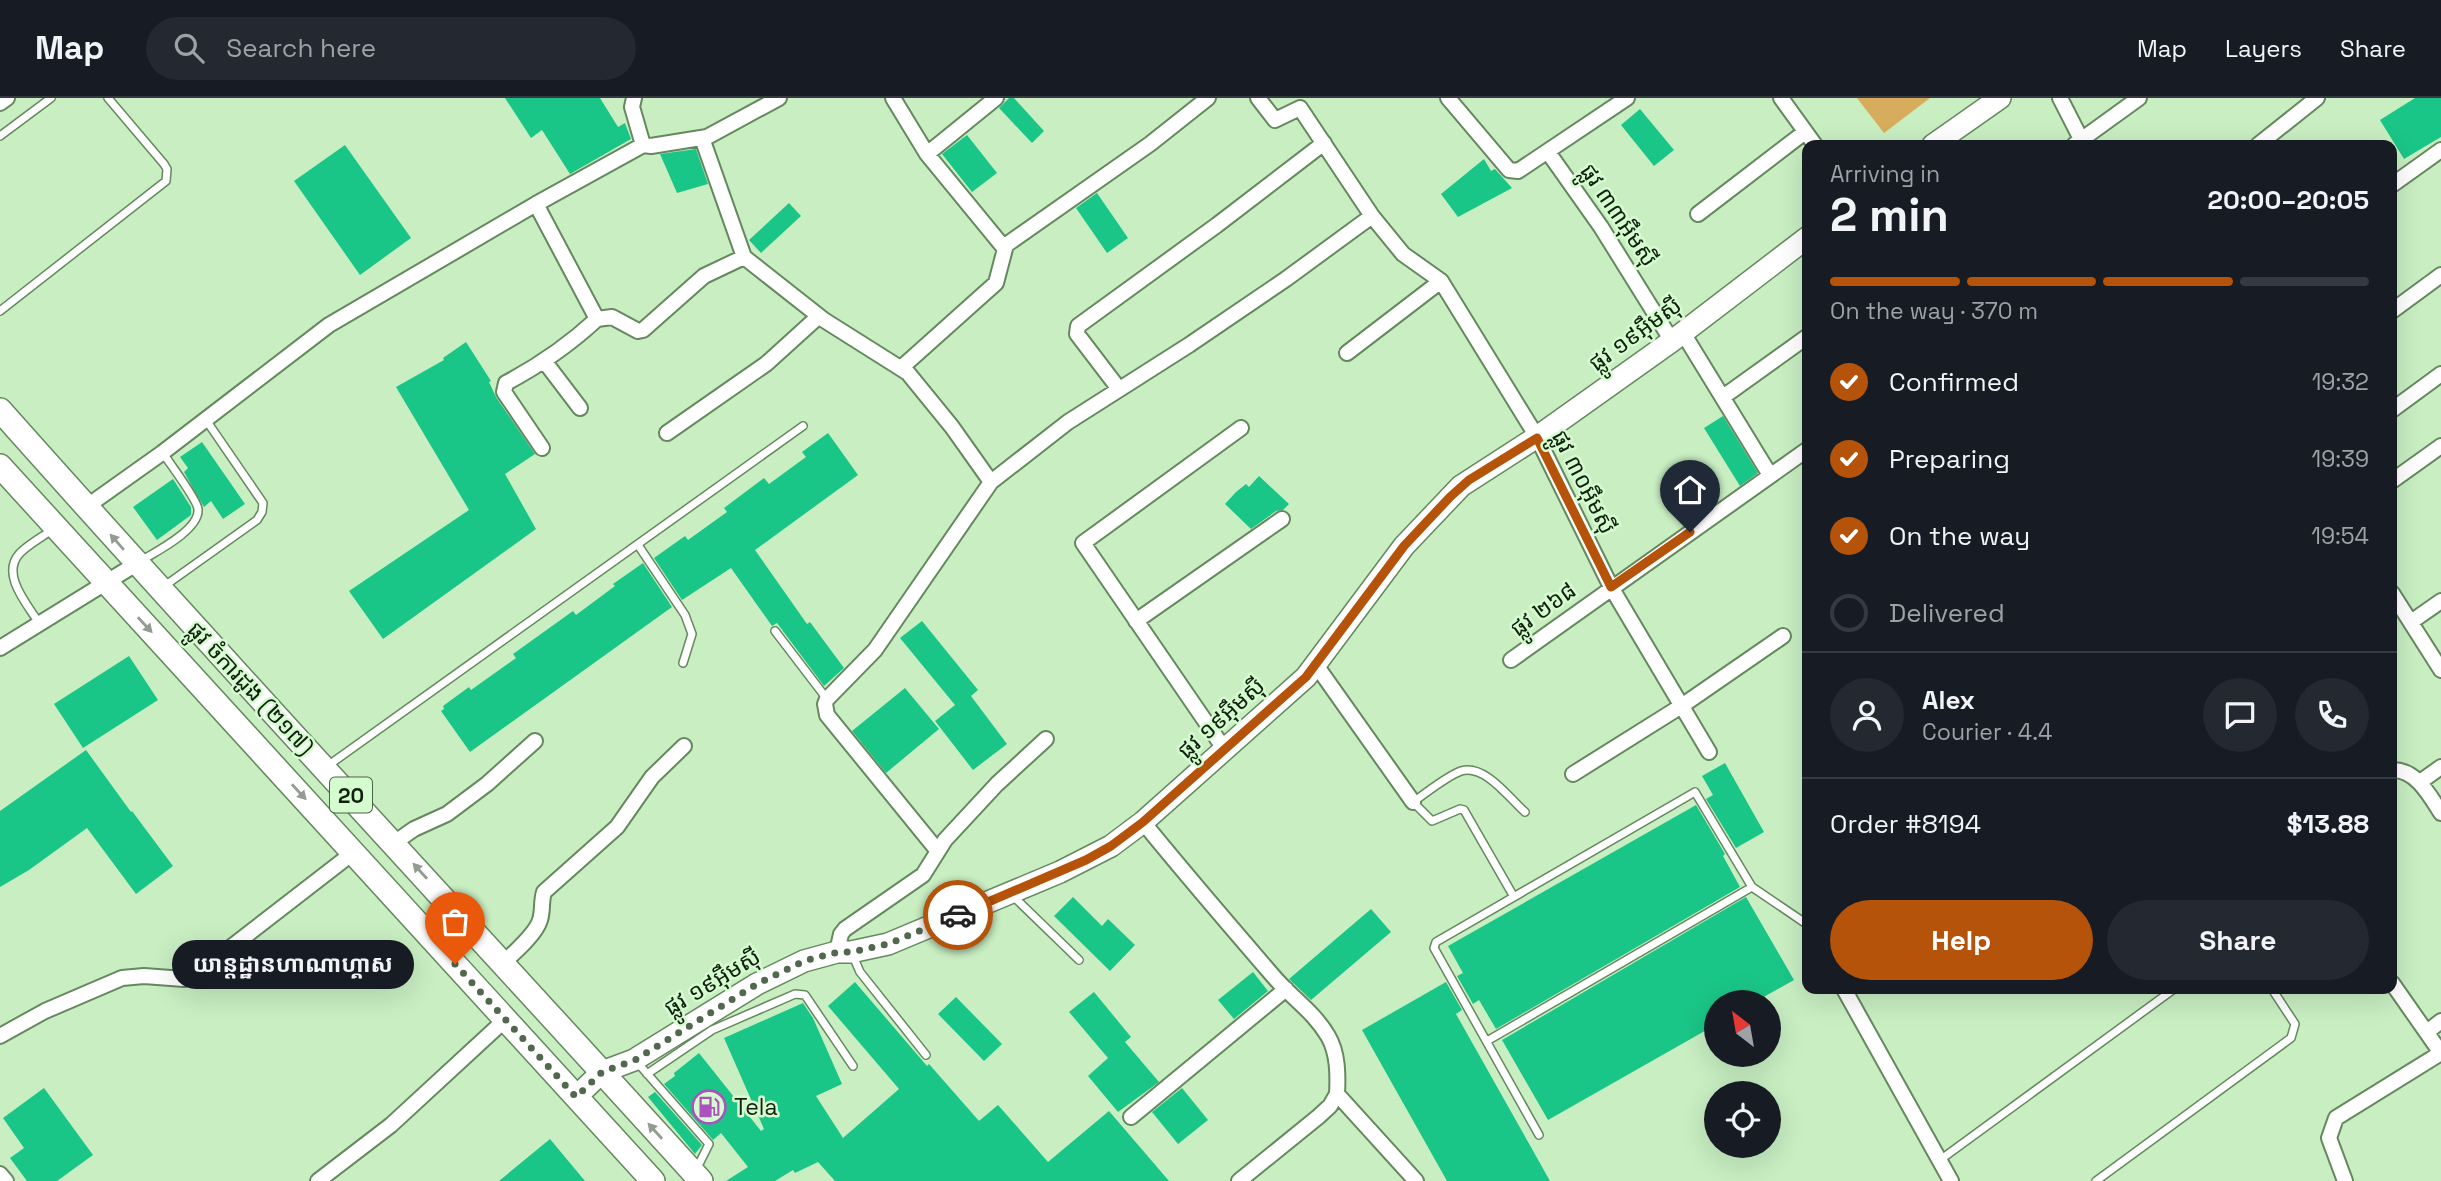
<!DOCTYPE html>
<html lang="en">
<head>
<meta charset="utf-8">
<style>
  body { margin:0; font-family:"Space Grotesk","Noto Sans Khmer",sans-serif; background:#242831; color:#f1f3f6; height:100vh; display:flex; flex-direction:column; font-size:26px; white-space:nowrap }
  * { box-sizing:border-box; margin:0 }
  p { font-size:23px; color:#9ea1a6 }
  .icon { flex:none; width:38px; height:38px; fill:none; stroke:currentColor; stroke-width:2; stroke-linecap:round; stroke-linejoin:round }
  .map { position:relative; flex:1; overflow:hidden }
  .panel { position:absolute; left:1802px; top:42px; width:595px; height:854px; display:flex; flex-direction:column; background:#171b24; border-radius:14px; box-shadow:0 7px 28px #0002 }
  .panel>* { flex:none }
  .needle { width:46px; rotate:329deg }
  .fabs { position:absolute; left:1704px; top:892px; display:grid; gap:14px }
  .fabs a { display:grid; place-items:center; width:77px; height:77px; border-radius:50%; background:#171b24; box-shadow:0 7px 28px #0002; font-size:35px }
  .pin { position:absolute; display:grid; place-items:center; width:60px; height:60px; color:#fff; margin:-72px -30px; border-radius:50% 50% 50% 0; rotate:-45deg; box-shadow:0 0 7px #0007 }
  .pin .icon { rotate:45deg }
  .courier { position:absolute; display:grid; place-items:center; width:70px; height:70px; margin:-35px; border:5px solid #b45309; border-radius:50%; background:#fff; color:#222; box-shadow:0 2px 9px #0007 }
  .bubble { position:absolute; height:49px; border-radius:24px; background:#171b24; box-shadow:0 7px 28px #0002; font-size:23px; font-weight:700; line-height:49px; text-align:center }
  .summary em { font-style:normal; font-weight:700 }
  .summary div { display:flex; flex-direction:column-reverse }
  .summary { display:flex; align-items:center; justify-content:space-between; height:119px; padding:0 28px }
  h1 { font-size:46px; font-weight:700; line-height:52px }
  .bar { display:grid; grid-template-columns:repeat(4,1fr); gap:10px 7px; align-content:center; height:84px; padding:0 28px }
  .bar i { height:9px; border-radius:5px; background:#363941 }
  .bar .active { background:#b45309 }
  .bar p { grid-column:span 4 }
  .line { display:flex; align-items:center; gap:18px; padding:0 28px; border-top:2px solid #363941 }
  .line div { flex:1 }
  .round { display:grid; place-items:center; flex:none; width:74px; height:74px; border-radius:37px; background:#242831 }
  ol { padding:0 28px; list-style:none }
  li { display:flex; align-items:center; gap:21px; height:77px }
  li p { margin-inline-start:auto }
  li .icon { padding:7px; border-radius:50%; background:#b45309; color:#fff; stroke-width:4 }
  li:last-child { color:#9ea1a6 }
  li i { width:38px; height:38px; border:4px solid #363941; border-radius:50% }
  .button { display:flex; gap:14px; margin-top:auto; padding:14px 28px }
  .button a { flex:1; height:80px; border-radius:42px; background:#b45309; color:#fff; font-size:28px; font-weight:700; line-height:80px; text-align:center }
  .button a+a { background:#242831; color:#f1f3f6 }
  header { display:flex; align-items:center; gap:42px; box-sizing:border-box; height:98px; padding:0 35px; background:#171b24; border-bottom:2px solid #363941 }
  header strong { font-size:33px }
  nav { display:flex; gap:38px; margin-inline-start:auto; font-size:24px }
  .search { width:490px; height:63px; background:#242831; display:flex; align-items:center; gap:18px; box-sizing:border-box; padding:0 24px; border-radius:38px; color:#9ea1a6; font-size:26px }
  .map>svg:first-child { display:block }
</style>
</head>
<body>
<header>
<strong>Map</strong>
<div class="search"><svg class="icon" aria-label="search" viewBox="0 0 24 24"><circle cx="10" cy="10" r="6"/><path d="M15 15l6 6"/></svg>Search here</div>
<nav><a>Map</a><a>Layers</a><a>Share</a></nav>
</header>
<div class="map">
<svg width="2441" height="1083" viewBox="0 0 2441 1083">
  <rect width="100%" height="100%" fill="#c8eec2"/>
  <path fill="#d7ac5c" d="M1857 0H1930L1884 35Z"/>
  <path fill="#1ac687" d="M505 0H600L618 29 625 25 631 41 570 76 542 32 531 40Z
    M1009 0H1014L1044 33 1032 45 999 10Z
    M2415 0H2441V39L2404 61 2380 22Z
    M1640 11 1674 52 1654 68 1621 27Z
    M967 37 997 75 972 94 942 56Z
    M345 47 411 140 360 177 294 83Z
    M696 51 708 86 677 95 660 56Z
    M1484 61 1491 73 1495 71 1512 90 1458 119 1441 96Z
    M1097 95 1128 140 1107 155 1076 110Z
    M789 105 801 118 761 155 749 142Z
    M466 244 491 283 489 284 496 299 535 356 505 376 536 431 383 541 349 493 469 412 396 289 444 262 443 260Z
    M1723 318 1758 375 1740 388 1704 330Z
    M828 335 858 377 755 452 807 526 810 524 844 570 824 588 777 525 772 528 731 470 682 502 654 460 685 438 688 442 727 414 724 410 764 380 769 386 806 359 802 354Z
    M202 344 245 406 223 421 211 403 204 409 184 374 188 370 180 359Z
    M1259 378 1289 406 1283 412 1276 413 1251 431 1225 406 1236 394 1246 386 1249 389Z
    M173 381 191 409V417L157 442 133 409Z
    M643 465 672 509 470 654 441 613 444 611 443 608 469 589 471 592 516 560 513 556 573 513 576 517 615 488 613 486Z
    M922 523 978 592 971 598 1007 646 973 672 935 623 955 607 900 540Z
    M129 558 158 602 83 650 54 606Z
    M905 590 939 631 886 675 852 633Z
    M86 652 131 714 132 713 173 768 136 796 87 730 29 772 0 789V713Z
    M1725 665 1764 734 1736 750 1706 701 1713 697 1702 678Z
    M1696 707 1725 756 1723 758 1740 789 1496 931 1479 902 1473 906 1457 878 1463 875 1448 848Z
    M1073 799 1102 828 1108 821 1135 847 1110 873 1054 818Z
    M1746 799 1794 882 1753 905H1717V926L1548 1022 1502 942Z
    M1371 811 1391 834 1311 902 1289 881Z
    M1253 874 1268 893 1234 921 1218 902Z
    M855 884 927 968 929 966 979 1023 998 1007 1048 1064 1109 1013 1169 1083H835L818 1064 795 1075 793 1072 775 1083H726L748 1069 721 1035 713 1042 664 986 675 978 674 975 699 955 761 1033 764 1031 724 940 803 905 813 920 842 986 816 998 843 1040 899 991 828 908Z
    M1446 884 1462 912 1456 916 1550 1083H1447L1362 932Z
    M1094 894 1131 939 1125 944 1159 984 1118 1014 1088 978 1108 960 1069 914Z
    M956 899 1002 946 984 963 938 916Z
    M44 990 93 1057 57 1083H27L10 1060 24 1050 3 1020Z
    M1182 990 1208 1022 1178 1046 1152 1014Z
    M655 994 702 1047 695 1056 648 999Z
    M550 1041 585 1083H499Z"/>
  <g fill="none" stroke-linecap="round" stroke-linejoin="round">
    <defs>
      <path id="lane" d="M0 38 51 0
        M0 213 166 83 167 71 164 66 108 0
        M638 447 685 517 692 536 683 565
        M139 464C155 454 200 432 198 411 197 401 170 366 163 355
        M163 489 257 422 262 414 263 405 206 322
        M39 525C27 506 0 476 20 455 29 446 42 439 52 432
        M775 533 827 601
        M326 669 803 328
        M1014 799 1079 862
        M1514 799 1464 712 1460 711 1432 723 1413 704C1426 695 1447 678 1461 673 1485 666 1509 700 1525 714
        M853 858 860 874 926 957
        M1487 943 1752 789
        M636 963 709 1046 696 1072
        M647 976 712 932 795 896 805 897 853 968
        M1539 1037 1434 850 1436 844 1695 694 1752 789 1808 827
        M1940 1062 2174 891
        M2096 1083 2291 940 2295 926 2272 891"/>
      <path id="street" d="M634 0 632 9 643 47
        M893 0 927 56 1005 151
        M1258 0 1275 22 1300 10 1372 118 1403 156 1441 183 1537 339 1611 489 1709 654
        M1448 0 1509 72 1518 73 1627 0
        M1781 0 1815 47
        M2060 0 2084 47
        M0 5 7 0
        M702 40 744 159
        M2074 47 2139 0
        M2258 47 2317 0
        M1548 54 1601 129 1672 243
        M927 56 996 0
        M2392 87 2441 52
        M536 106 597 221
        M1698 116 1805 34
        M2392 213 2441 177
        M1683 235 1770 377
        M1347 255 1441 183
        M545 264 580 310
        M901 270 996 185 1006 147 1150 46 1208 0
        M1119 291 1077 236 1078 228 1217 127 1324 45
        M1723 299 1808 238
        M2392 312 2441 276
        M667 335 766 266 819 218
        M542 350 504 294 506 285C540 267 569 247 597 221L612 219 638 233 643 232 704 178 744 159 824 222 908 275 952 329 991 384
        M2392 383 2441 348
        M86 409 162 355 329 227 536 106 643 47 651 48 707 39 779 0
        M2392 495 2441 572
        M1136 523 1282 421
        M2411 524 2441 503
        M0 550 136 466
        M1511 562 1808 351
        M1316 567 1413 704
        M1225 652 1083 445 1241 330
        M2392 672C2416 671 2430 698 2441 715
        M1573 676 1683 607 1783 538
        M2420 684 2441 669
        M1143 724C1186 777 1230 828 1274 879 1292 900 1314 914 1328 938 1338 955 1338 977 1337 996L1416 1083
        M394 745 414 731 447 716 487 686 535 643
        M937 752 827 617 825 606 827 601 875 552 991 384 1068 324 1189 247 1286 181 1372 118
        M837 854 841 836 845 831 923 777 945 742 997 686 1046 641
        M503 865C514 855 536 836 540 822 543 813 541 803 544 794L617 729 652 679 684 648
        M2392 885 2441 955
        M1844 891 1951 1083
        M2427 934 2441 923
        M0 938 45 913 122 880 144 878 184 881 195 877 354 754
        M1131 1019 1286 891
        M0 1076 6 1083
        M318 1083 391 1027 506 921
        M1239 1083 1318 1019 1330 1008 1337 996
        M2345 1083 2329 1040 2336 1020 2441 955"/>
      <path id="secondary" d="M1933 47 2000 0
        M576 999 602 974 634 962 757 886 804 863 837 854H851L888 846 1060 774 1111 748 1143 724 1306 579 1404 448 1461 388 1537 339 1672 243 1808 139"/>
      <path id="primary" d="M0 312C231 572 468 826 701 1083
        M0 368 653 1083"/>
    </defs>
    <use href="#lane" stroke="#65885f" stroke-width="10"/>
    <use href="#street" stroke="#65885f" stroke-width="18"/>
    <use href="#secondary" stroke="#65885f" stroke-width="24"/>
    <use href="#primary" stroke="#65885f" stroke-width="26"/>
    <use href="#lane" stroke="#fff" stroke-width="7"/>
    <use href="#street" stroke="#fff" stroke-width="14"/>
    <use href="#secondary" stroke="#fff" stroke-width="21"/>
    <use href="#primary" stroke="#fff" stroke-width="23"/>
  </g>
  <defs><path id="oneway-solid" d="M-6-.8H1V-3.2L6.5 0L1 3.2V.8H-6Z" transform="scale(1.75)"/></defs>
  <g fill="#949b93">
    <use href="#oneway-solid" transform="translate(117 444) rotate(-131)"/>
    <use href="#oneway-solid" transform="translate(145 527) rotate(47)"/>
    <use href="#oneway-solid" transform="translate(299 694) rotate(47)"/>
    <use href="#oneway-solid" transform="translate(420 773) rotate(-132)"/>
    <use href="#oneway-solid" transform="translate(655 1033) rotate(-132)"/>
  </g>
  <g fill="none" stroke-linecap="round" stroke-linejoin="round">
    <path stroke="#52684e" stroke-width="7" stroke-dasharray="0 12.6" d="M455 866 576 999 602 974 635 962 757 886 804 863 838 854H851L888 846 958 817"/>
    <path stroke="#b45309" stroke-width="9" d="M958 817 1086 762 1111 748 1143 724 1306 579 1404 448 1450 399 1469 382 1537 340 1611 489 1690 434"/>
  </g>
  <defs>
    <symbol id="fuel-ring" viewBox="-11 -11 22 22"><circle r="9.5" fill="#d5fccf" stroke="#ac51bd" stroke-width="1.5"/><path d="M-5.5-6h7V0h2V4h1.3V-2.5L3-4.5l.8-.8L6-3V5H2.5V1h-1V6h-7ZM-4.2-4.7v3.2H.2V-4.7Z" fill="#ac51bd"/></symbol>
  </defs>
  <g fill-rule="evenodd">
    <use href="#fuel-ring" x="690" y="990" width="38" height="38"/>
  </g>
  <g text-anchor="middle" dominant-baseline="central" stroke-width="5" stroke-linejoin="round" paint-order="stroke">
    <rect fill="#d5fccf" stroke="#4c6249" stroke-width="2" x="330" y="679.5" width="42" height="35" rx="5"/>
    <g font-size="21" font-weight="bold" fill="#122010">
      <text x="351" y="697">20</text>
    </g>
    <g font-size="23" fill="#122010" stroke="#d5fccf">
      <text transform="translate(1619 117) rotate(56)">ផ្លូវ ៣៣អ៊ឹមស៊ី</text>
      <text transform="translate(1635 236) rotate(-36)">ផ្លូវ ១៩អ៊ឹមស៊ី</text>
      <text transform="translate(1584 384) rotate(63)">ផ្លូវ ៣០អ៊ឹមស៊ី</text>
      <text transform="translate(1543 511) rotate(-36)">ផ្លូវ ២៦៨</text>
      <text transform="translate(251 590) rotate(47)">ផ្លូវ ចំការដូង (២១៧)</text>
      <text transform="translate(1221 620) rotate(-42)">ផ្លូវ ១៩អ៊ឹមស៊ី</text>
      <text transform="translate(712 884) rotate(-31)">ផ្លូវ ១៩អ៊ឹមស៊ី</text>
    </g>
    <g font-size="23" fill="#122010" stroke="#d5fccf" text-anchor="start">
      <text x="734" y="1009">Tela</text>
    </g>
  </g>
</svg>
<div class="fabs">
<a><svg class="needle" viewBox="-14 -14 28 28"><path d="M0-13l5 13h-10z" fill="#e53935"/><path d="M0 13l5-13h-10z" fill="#9ea1a6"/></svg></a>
<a><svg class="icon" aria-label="locate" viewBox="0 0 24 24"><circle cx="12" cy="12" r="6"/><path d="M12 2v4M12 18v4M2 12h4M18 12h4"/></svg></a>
</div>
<div class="pin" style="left:455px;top:866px;background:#ea580c"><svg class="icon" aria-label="bag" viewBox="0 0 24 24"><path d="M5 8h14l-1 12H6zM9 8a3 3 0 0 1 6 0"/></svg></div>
<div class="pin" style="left:1690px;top:434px;background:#1f2937"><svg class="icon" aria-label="home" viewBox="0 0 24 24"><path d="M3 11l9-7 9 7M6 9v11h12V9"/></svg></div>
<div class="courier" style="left:958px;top:817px"><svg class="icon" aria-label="car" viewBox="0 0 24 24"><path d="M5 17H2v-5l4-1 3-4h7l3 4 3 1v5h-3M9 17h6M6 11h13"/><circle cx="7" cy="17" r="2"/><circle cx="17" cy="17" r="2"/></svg></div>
<div class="bubble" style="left:172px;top:842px;width:242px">យាន្ដដ្ឋានហាណាហ្គាស</div>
<section class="panel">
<div class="summary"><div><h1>2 min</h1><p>Arriving in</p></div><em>20:00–20:05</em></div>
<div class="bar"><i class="active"></i><i class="active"></i><i class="active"></i><i></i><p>On the way · 370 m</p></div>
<ol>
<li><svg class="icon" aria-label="check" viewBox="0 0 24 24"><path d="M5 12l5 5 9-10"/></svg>Confirmed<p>19:32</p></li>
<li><svg class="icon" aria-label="check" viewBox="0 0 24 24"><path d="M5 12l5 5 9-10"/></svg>Preparing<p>19:39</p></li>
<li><svg class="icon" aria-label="check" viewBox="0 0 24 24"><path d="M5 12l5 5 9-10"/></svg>On the way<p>19:54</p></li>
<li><i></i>Delivered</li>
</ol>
<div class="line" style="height:126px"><a class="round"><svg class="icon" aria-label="person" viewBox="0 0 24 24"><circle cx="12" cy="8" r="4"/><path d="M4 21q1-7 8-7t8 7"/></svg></a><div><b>Alex</b><p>Courier · 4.4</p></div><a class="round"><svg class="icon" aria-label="chat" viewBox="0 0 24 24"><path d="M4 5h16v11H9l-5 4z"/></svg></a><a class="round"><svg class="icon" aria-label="phone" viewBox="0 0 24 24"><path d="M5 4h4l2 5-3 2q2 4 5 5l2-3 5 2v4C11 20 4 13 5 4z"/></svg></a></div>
<div class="line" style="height:91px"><div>Order #8194</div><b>$13.88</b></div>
<div class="button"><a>Help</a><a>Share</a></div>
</section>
</div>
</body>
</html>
